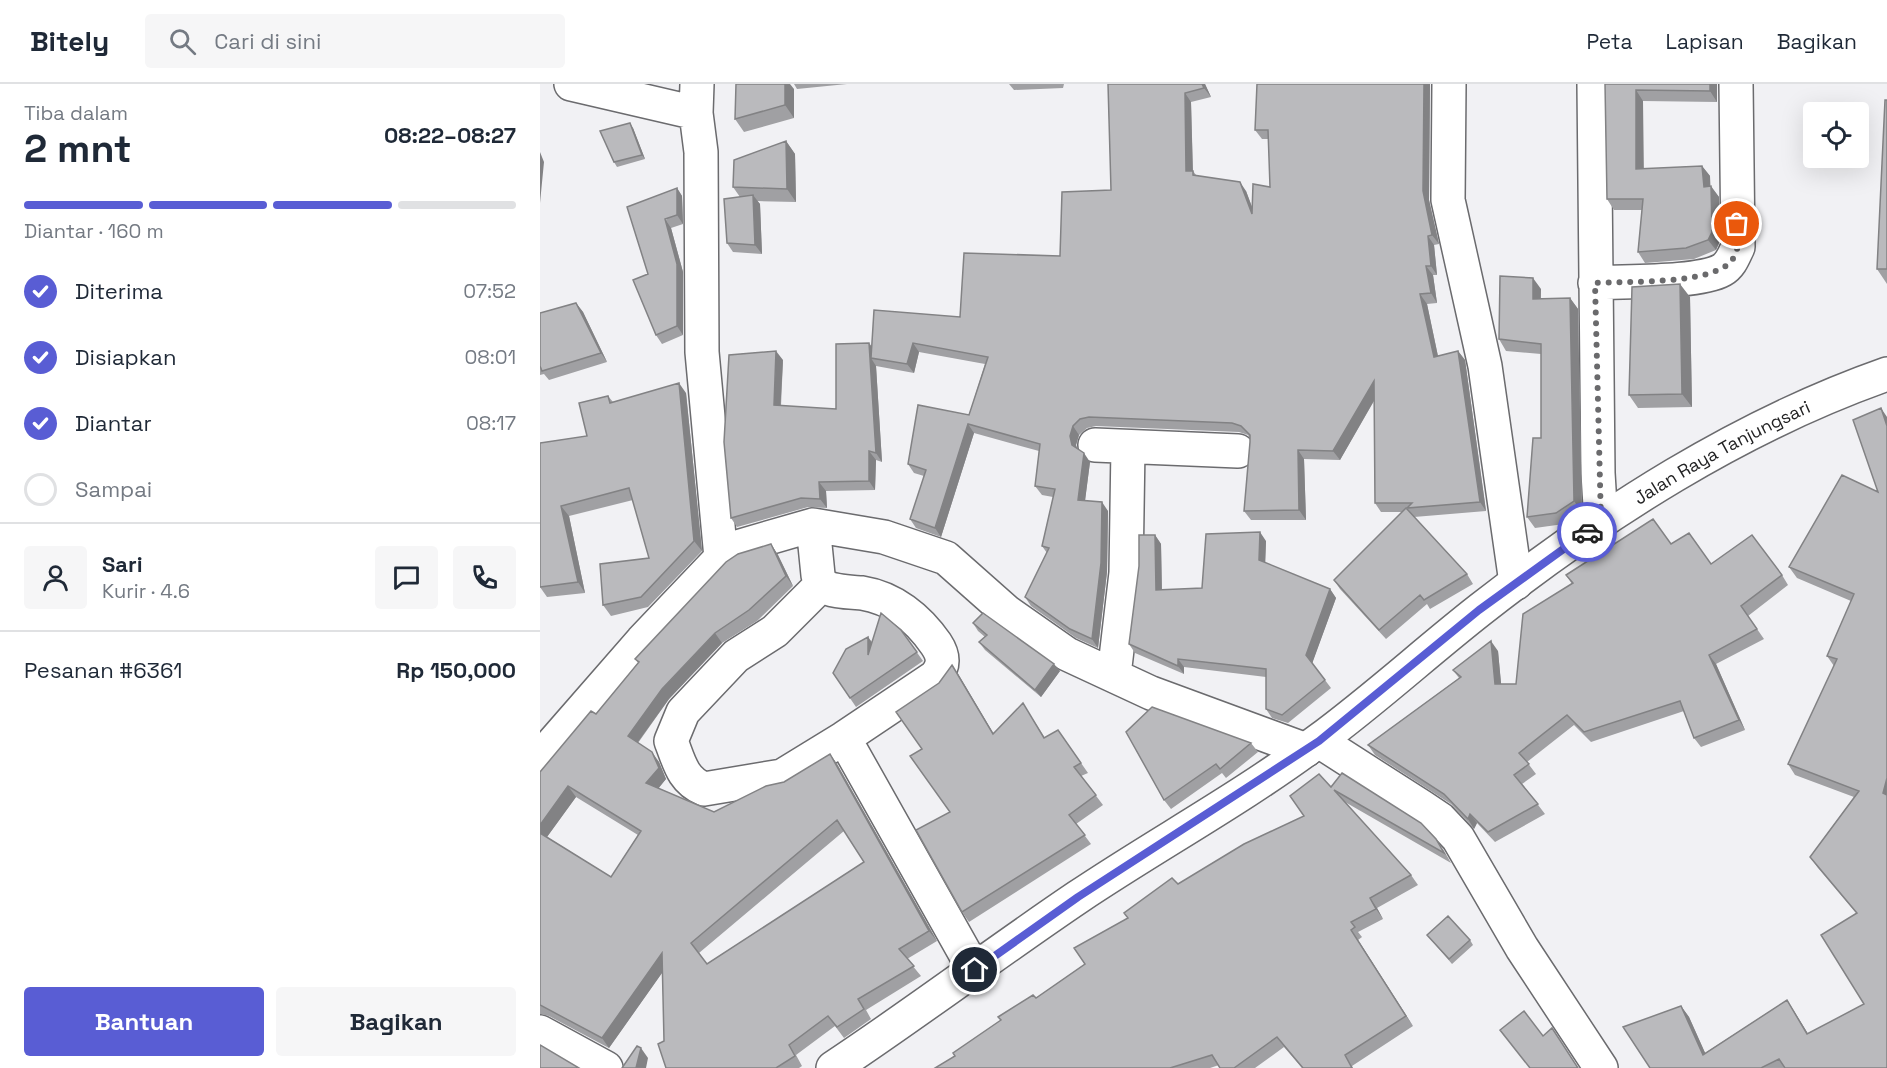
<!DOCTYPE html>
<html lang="id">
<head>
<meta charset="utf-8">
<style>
  body { margin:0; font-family:"Space Grotesk",sans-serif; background:#f6f6f7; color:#1f2937; height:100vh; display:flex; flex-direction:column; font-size:22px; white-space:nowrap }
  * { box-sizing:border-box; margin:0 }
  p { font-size:20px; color:#747a83 }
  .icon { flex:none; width:33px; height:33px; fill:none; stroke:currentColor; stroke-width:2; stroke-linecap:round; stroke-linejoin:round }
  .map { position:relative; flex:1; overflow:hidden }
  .sheet { display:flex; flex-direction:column; background:#fff; width:540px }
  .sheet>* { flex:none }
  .buttons { position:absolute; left:1263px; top:18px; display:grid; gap:12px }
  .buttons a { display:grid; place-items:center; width:66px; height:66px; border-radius:6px; background:#fff; box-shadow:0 6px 24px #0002; font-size:30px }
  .pin { position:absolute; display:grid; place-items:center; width:51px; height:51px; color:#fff; margin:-26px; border:3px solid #fff; border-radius:50%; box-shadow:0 2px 6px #0007 }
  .courier { position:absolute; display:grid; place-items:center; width:60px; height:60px; margin:-30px; border:4px solid #595dd4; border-radius:50%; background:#fff; color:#222; box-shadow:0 2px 8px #0007 }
  .head em { font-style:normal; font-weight:600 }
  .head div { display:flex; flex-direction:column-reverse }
  .head { display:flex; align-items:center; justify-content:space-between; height:102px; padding:0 24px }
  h1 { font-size:39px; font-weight:600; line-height:45px }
  .bar { display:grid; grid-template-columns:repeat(4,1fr); gap:9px 6px; align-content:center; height:72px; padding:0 24px }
  .bar i { height:8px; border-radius:4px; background:#e0e1e3 }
  .bar .on { background:#595dd4 }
  .bar p { grid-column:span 4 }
  .line { display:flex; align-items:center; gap:15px; padding:0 24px; border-top:2px solid #e0e1e3 }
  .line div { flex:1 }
  .round { display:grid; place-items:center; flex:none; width:63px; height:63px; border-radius:6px; background:#f6f6f7 }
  ol { padding:0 24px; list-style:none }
  li { display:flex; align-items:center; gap:18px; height:66px }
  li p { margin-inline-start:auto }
  li .icon { padding:6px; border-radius:50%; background:#595dd4; color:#fff; stroke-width:4 }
  li:last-child { color:#747a83 }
  li i { width:33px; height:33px; border:3px solid #e0e1e3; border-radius:50% }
  .primary-button { display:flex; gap:12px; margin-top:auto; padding:12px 24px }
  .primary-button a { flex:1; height:69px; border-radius:6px; background:#595dd4; color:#fff; font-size:24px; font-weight:600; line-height:69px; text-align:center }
  .primary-button a+a { background:#f6f6f7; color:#1f2937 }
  header { display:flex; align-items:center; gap:36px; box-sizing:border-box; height:84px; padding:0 30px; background:#fff; border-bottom:2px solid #e0e1e3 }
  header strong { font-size:28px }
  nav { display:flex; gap:33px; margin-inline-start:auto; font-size:21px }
  .search { width:420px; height:54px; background:#f6f6f7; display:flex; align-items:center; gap:15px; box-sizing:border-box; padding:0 21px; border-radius:6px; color:#747a83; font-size:22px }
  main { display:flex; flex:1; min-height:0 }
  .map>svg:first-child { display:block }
</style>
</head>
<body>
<header>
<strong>Bitely</strong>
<div class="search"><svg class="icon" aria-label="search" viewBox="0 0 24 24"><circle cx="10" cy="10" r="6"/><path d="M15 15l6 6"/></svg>Cari di sini</div>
<nav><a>Peta</a><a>Lapisan</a><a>Bagikan</a></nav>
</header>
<main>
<section class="sheet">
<div class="head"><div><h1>2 mnt</h1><p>Tiba dalam</p></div><em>08:22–08:27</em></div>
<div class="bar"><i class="on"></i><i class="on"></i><i class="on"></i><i></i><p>Diantar · 160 m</p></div>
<ol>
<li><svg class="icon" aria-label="check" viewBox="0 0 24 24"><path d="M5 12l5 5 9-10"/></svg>Diterima<p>07:52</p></li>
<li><svg class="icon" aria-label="check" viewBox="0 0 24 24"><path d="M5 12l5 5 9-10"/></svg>Disiapkan<p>08:01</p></li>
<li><svg class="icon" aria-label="check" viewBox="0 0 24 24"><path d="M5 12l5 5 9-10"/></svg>Diantar<p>08:17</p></li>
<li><i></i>Sampai</li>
</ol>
<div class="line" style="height:108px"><a class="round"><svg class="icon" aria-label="person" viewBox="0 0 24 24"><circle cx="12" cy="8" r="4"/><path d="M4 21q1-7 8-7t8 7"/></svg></a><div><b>Sari</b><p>Kurir · 4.6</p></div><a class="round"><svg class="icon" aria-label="chat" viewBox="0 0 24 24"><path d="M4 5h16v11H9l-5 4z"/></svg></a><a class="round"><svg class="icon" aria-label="phone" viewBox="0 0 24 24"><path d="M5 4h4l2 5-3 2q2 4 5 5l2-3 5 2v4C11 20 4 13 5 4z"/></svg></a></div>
<div class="line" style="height:78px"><div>Pesanan #6361</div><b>Rp 150,000</b></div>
<div class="primary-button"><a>Bantuan</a><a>Bagikan</a></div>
</section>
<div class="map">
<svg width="1347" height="984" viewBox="0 0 1347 984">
  <rect width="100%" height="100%" fill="#f1f1f4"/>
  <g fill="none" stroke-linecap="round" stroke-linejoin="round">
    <defs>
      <path id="minor" d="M31 0 156 29
        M157 0 156 29 161 68 162 268 181 474
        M909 0 908 116 945 282 976 499
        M1054 0 1058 389 1061 438
        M1055 199C1085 197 1159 199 1182 186 1191 181 1194 171 1198 163L1196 0
        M555 361 698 367
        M273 441 278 491 281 501C292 508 309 508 322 509 353 514 378 534 396 560 404 572 405 581 395 593L304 654 435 887
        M281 501 235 547 196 572 143 628 131 657C139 677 142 696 164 705L242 692 304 654
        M574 591 586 489 588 363
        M779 657 882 723 900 735 918 754 982 864 1061 984
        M0 674 102 557 181 474 197 463 273 441 344 453 406 474 467 528 527 570 611 609 766 666
        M0 948 66 984"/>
      <g id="highway">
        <path id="s1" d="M293 984C376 929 455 869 538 813 617 760 702 714 778 657 834 616 886 568 941 525 1064 429 1199 342 1347 290"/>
      </g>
    </defs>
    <use href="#minor" stroke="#6b6b6e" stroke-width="36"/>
    <use href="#highway" stroke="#6b6b6e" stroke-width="36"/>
    <use href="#minor" stroke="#fff" stroke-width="33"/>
    <use href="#highway" stroke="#fff" stroke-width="33"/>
  </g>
  <path fill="#a0a0a3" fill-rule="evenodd" d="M254 0H307L257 5Z
    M469 0H524L523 4 474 6Z
    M568 0H665L671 13 651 18 653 87 656 91 706 107 712 123 730 103 729 55H722L715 46 717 0H890L889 116 899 160 894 161 897 191H893L897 219 887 220 898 272 918 267 925 276 946 427 874 433 927 490 933 500 890 525 887 520 846 555 800 505 794 496 862 428H841L835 419 834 317 800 376 764 375 766 436H711L704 427 710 358V354L708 351 699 348 556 342 547 344 539 351 536 361 537 365 550 378 545 416 568 427 567 488 558 564 536 554 491 522 485 513 507 469 502 462 513 413 502 411 495 402 499 367 434 349 401 453 376 444 370 435 384 392 374 389 368 380 429 331 445 280 379 268 374 289 336 282 342 378 336 376 335 406 286 407 287 424 268 423 197 443 191 434 243 276 241 322 296 325 331 262 420 233 520 172 571 106Z
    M1065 0H1177V18L1103 17V85L1162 82 1170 92V102L1179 113V159L1176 166 1154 175 1105 179 1098 168 1102 126H1074L1067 115Z
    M254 5V34L204 48 195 35Z
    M1347 16V200L1337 185Z
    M93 44 105 75 77 83 74 78Z
    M246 57 255 70 256 118 217 117 220 120 222 170 193 168 187 159 200 113 193 103Z
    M137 104 142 112 143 140 131 144 143 188V251L122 260 116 251 108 190Z
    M1001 205V215L1030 214 1038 225 1042 428 1024 440 995 444 987 433 1001 354V270L966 267 959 255Z
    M1150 213 1152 323 1098 324 1089 311Z
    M36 219 43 228 67 278 9 296 4 290 0 291V229Z
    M146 309 162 467 108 523 71 532 63 521 109 474 93 416 29 432 45 509 7 513 0 503V359L47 352 68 312 73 318Z
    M1341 324 1347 984H1110L1141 922 1149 933 1165 969 1247 916 1268 950 1324 920 1316 829 1278 784 1270 773 1314 713 1255 691 1248 680 1294 582 1287 572 1311 517 1257 494 1249 483 1338 408Z
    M615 451 621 460 622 506 662 504 726 457 725 479 790 505 796 514 772 579 791 604 748 639 732 634 726 625V593L644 583V590L595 569 589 560Z
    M231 460 238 471 253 502 217 537 182 559 129 615 98 659 119 678 126 695 118 704 174 728 244 698 290 670 297 680 397 857 367 875 381 892 326 926 331 935 304 954 295 942 256 971 262 982 259 984H126L122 889 69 964 9 932 0 930V688L56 630 98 579 95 575ZM36 713 98 751 71 793 7 753ZM304 747 324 778 167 880 159 869Z
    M1131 460 1171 480 1242 491 1248 501 1208 532 1224 555 1176 580 1205 646 1161 663 1154 654 1144 627 1051 658 1034 641 987 678 996 690 982 700 1005 730 955 758 937 739 934 745 911 720 835 671 828 661 919 594 913 586 958 567 961 600H976L1032 500 1026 491Z
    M433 539 520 587 501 613 445 566 439 558 445 553 438 547Z
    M361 546 383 577 316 623 293 589 328 553 332 558Z
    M418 590 453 649 489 629 505 654 518 646 548 689 541 692 563 721 536 740 551 760 429 838 422 828 410 728Z
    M586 648 711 659 718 668 686 694 682 689 631 725 624 716Z
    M791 703 903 765 911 779 805 718 871 791 878 801 837 824 843 835 818 848 822 853 818 856 873 942 812 982 813 984H762L744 963 715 984H680L679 981 670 984H395L415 972 496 914 545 880 588 834 638 800 764 732Z
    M887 851 930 856 933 861 912 880Z"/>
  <path fill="#828284" d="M245 0H250L254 5V34L245 21Z
    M662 0H665L671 13 664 4Z
    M884 0H890L889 116 899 160 892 151 883 107Z
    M1170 0H1177V18L1170 7Z
    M1096 6 1103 17 1104 96 1096 85Z
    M645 9 651 18 653 96 646 87Z
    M90 39 93 44 105 75 102 71Z
    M246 57 255 70 256 118 247 105Z
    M0 68 4 78 0 119Z
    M1162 82 1170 92 1171 114 1164 103Z
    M700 98 706 107 718 139 712 130Z
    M1171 102 1179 113V159L1176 166 1168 156Z
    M137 104 142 112 143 140 137 131Z
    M213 111 220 120 222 170 215 161Z
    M125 135 131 144 143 188V251L137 242Z
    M888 152 894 161 897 191 891 182Z
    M886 182 893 191 897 219 891 209Z
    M993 194 1001 205 1000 227 993 215Z
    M1140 200 1150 213 1152 323 1142 310Z
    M880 210 887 220 900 282 894 273Z
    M1030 214 1038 225 1042 428 1034 417Z
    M36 219 43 228 67 278 61 269Z
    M329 259 336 268 331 274 336 282 342 378 336 369Z
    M373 259 379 268 374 289 367 280Z
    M236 267 243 276 240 330 234 321Z
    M918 267 925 276 946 427 940 418Z
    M834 297 840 306 800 376 793 367Z
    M139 299 146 309 162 467 154 457Z
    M1341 324 1347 333V343Z
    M428 340 434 349 401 453 395 444Z
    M533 342 539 351 536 361 539 370 532 361 530 352Z
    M758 366 764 375 766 436 759 426Z
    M329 367 336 376 335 406 329 397Z
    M544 369 550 378 544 425 538 416Z
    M279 398 286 407 287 424 280 415Z
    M562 418 568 427 567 488 558 564 552 555Z
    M21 422 29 432 45 509 38 498Z
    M720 448 726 457 725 485 719 476Z
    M615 451 621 460 622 515 616 506Z
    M231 460 238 471 253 502 246 492Z
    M790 505 796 514 772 580 766 571Z
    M175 549 182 559 129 615 95 662 88 652 122 605Z
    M328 553 334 562 328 571Z
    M951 557 958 567 962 609 955 600Z
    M1169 571 1176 580 1205 646 1199 636Z
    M638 575 644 583V590L638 582Z
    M514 580 520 587 501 613 495 606Z
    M412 581 418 590 459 659 453 650Z
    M112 668 119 678 126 695 114 710 106 699Z
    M290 670 297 680 397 857 389 847Z
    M1347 694V716L1343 709Z
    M28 702 36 713 4 757 0 751V741Z
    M930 730 937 739 934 745 928 735Z
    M830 814 837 824 843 835 836 825Z
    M811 846 818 856 873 942 866 932Z
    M122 869 129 879 69 964 62 954Z
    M1247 916 1254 927 1275 961 1267 950Z
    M1141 922 1149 933 1171 982 1163 971Z
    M101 964 108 974 106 984H96Z"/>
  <path fill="#bababd" stroke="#828284" stroke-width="1.5" fill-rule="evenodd" d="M196 0H245V21L195 35Z
    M568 0H662L664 4 645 9 646 87H653V91L700 98 712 130 713 100 730 103 728 46H715L717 0H884L883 107 892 151 888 152 891 182H886L891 209 880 210 894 273 918 267 940 418 867 424 872 419H835L834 297 793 367 758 366 759 426 704 427 710 358V351L701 342 692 339 549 333 540 335 533 342 530 352 532 361 544 369 538 416 562 418 561 479 552 555 530 545 485 513 509 464 502 462 515 405 495 402 500 360 428 340 395 444 370 435 386 386 368 380 378 321 429 331 448 273 373 259 367 280 331 274 334 226 420 233 424 169 520 172 522 108 571 106Z
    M1065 0H1170V7L1096 6V85L1162 82 1164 103 1171 102 1172 148 1168 156 1146 164 1098 168 1103 115H1067Z
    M1345 16H1347V185H1337Z
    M90 39 102 71 74 78 60 47Z
    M246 57 247 105 193 103 194 76Z
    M137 104V131L125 135 137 180V242L116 251 93 196 108 190 87 123Z
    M213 111 215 161 187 159 184 115Z
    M960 192 993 194V215L1030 214 1034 417 1016 429 987 433 993 354H1001V260L959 255Z
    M1140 200 1142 310 1089 311 1092 203Z
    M36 219 61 269 2 287 0 282V229Z
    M329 259 336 369 329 367V397L279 398 280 415 261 414 191 434 184 358 189 271 236 267 234 321 296 325V260Z
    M139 299 154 457 101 513 63 521 60 480 109 474 89 404 21 422 38 498 0 503V359L47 352 39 319 68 312 70 319Z
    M1341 324 1347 342V694L1343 709 1347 711V984H1245L1239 975 1221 984H1110L1083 943 1141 922 1163 971 1247 916 1267 950 1324 920 1281 851 1317 829 1270 773 1319 707 1248 680 1297 575 1287 572 1314 510 1249 483 1302 391 1338 408 1313 336Z
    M866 424 927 490 884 516 880 511 839 546 794 496Z
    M1113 435 1131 460 1149 449 1171 480 1212 451 1242 491 1201 522 1217 545 1169 571 1199 636 1154 654 1140 617 1044 648 1027 631 979 669 989 680 974 691 998 720 948 748 930 730 928 735 904 710 828 661 921 593 913 586 951 557 955 600H976L983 530 1033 499 1026 491Z
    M720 448 719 476 790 505 766 571 785 596 742 631 726 625V585L638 575V582L589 560 599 482V451H615L616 506 662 504 666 450Z
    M231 460 246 492 209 526 175 549 122 605 88 652 112 668 119 684 106 699 174 728 226 702 244 698 290 670 389 847 359 865 374 882 318 915 324 925 297 943 288 932 249 961 255 972 236 984H126L118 960 124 957 122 869 62 954 0 921V749L71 793 101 747 28 702 0 741V688L51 627 56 630 99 578 95 575 186 478 198 470ZM297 736 324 778 167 880 151 859Z
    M341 529 361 546 377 568 310 614 293 589 306 565 328 553V571Z
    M443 529 514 580 495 606 439 558 447 551 433 539Z
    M412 581 453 650 483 619 504 654 518 646 541 679 534 683 556 711 529 731 545 751 422 828 376 746 410 728 370 672 382 665 356 628 399 599Z
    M612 623 711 659 680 685 676 680 624 716 586 648Z
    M802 689 881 739 896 755 904 769 794 706 871 791 830 814 836 825 811 838 815 843 811 846 866 932 805 971 812 984H763L737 953 694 984H680L672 971 630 984H395L415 972 413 969 461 936 458 933 493 911 496 914 545 880 534 864 588 834 584 829 632 794 638 800 704 760 764 732 750 712 779 690 791 703Z
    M908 832 930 856 909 875 887 851Z
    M984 927 1003 952 1012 944 1038 984H990L960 946Z
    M0 961 39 984H0Z
    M97 962 101 964 96 984H82Z"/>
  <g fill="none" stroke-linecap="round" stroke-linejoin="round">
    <path stroke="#6a6a6c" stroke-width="6" stroke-dasharray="0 10.8" d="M1047 448 1061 438 1055 199C1086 197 1174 201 1192 176 1200 166 1198 152 1197 140"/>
    <path stroke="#595dd4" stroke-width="8" d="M435 886 538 813 779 657 939 526 1047 448"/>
  </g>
  <g text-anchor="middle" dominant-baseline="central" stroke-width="6" stroke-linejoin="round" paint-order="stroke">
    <g font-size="18" fill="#222223" stroke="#fff">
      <text stroke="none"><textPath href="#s1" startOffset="1083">Jalan Raya Tanjungsari</textPath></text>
    </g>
  </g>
</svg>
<div class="buttons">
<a><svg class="icon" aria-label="locate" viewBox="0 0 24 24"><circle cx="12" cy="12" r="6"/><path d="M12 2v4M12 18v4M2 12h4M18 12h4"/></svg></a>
</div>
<div class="pin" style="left:1197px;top:140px;background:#ea580c"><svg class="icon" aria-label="bag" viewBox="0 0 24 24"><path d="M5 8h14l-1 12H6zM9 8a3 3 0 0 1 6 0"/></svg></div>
<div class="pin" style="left:435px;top:886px;background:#1f2937"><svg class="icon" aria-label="home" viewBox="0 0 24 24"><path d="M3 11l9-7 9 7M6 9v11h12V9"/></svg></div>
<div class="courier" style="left:1047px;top:448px"><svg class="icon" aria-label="car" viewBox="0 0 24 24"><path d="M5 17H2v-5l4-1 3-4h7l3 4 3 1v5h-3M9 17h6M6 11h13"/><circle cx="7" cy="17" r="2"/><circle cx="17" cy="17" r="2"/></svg></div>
</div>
</main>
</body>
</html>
